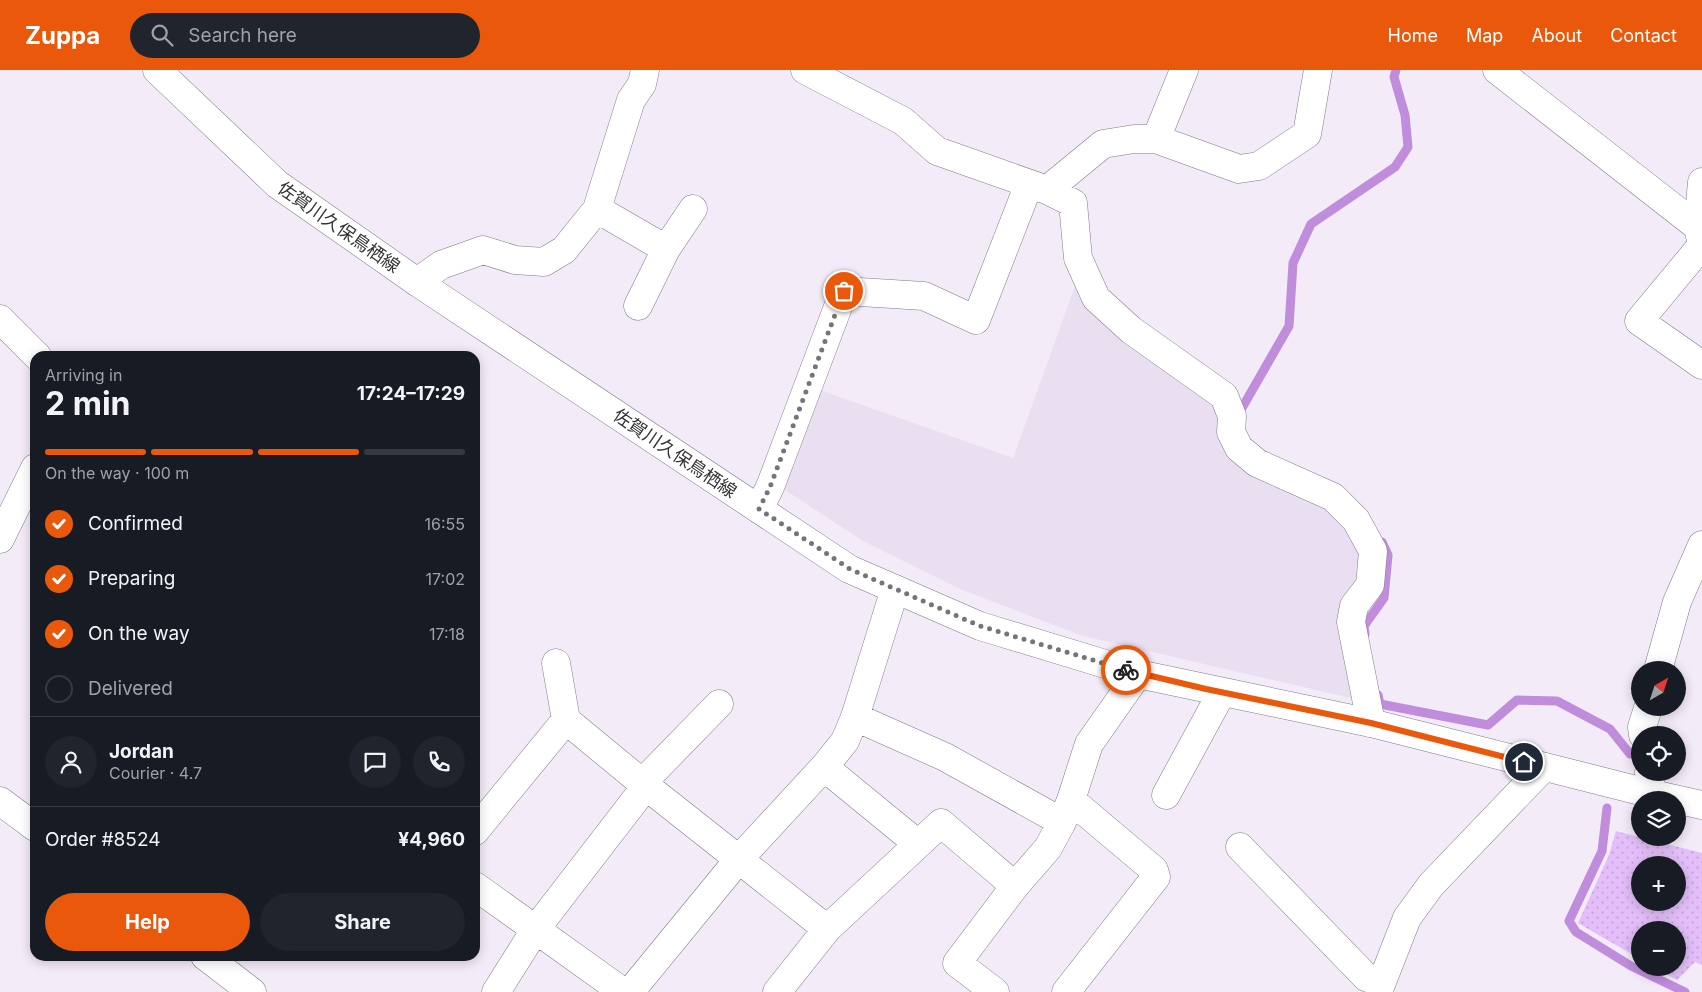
<!DOCTYPE html>
<html lang="en">
<head>
<meta charset="utf-8">
<style>
  body { margin:0; font-family:Inter,"Noto Sans JP",sans-serif; background:#20242c; color:#f1f3f6; height:100vh; display:flex; flex-direction:column; font-size:19px; white-space:nowrap }
  * { box-sizing:border-box; margin:0 }
  p { font-size:16px; color:#9ea1a6 }
  .icon { flex:none; width:28px; height:28px; fill:none; stroke:currentColor; stroke-width:2; stroke-linecap:round; stroke-linejoin:round }
  .map { position:relative; flex:1; overflow:hidden }
  .panel { position:absolute; left:30px; top:281px; width:450px; height:610px; display:flex; flex-direction:column; background:#171b24; border-radius:15px; box-shadow:0 2px 12px #0003 }
  .panel>* { flex:none }
  .needle { width:32px; rotate:39deg }
  .buttons { position:absolute; left:1631px; top:591px; display:grid; gap:10px }
  .buttons a { display:grid; place-items:center; width:55px; height:55px; border-radius:50%; background:#171b24; box-shadow:0 2px 12px #0003; font-size:25px }
  .pin { position:absolute; display:grid; place-items:center; width:42px; height:42px; color:#fff; margin:-21px; border:2px solid #fff; border-radius:50%; box-shadow:0 1px 5px #0007 }
  .courier { position:absolute; display:grid; place-items:center; width:50px; height:50px; margin:-25px; border:4px solid #ea580c; border-radius:50%; background:#fff; color:#222; box-shadow:0 1px 6px #0007 }
  .head em { font-style:normal; font-weight:700 }
  .head div { display:flex; flex-direction:column-reverse }
  .head { display:flex; align-items:center; justify-content:space-between; height:85px; padding:0 15px }
  h1 { font-size:32px; font-weight:700; line-height:38px }
  .bar { display:grid; grid-template-columns:repeat(4,1fr); gap:8px 5px; align-content:center; height:60px; padding:0 15px }
  .bar i { height:6px; border-radius:4px; background:#363941 }
  .bar .on { background:#ea580c }
  .bar p { grid-column:span 4 }
  .line { display:flex; align-items:center; gap:12px; padding:0 15px; border-top:1px solid #363941 }
  .line div { flex:1 }
  .round { display:grid; place-items:center; flex:none; width:52px; height:52px; border-radius:26px; background:#20242c }
  ol { padding:0 15px; list-style:none }
  li { display:flex; align-items:center; gap:15px; height:55px }
  li p { margin-inline-start:auto }
  li .icon { padding:5px; border-radius:50%; background:#ea580c; color:#fff; stroke-width:4 }
  li:last-child { color:#9ea1a6 }
  li i { width:28px; height:28px; border:2px solid #363941; border-radius:50% }
  .button { display:flex; gap:10px; margin-top:auto; padding:10px 15px }
  .button a { flex:1; height:58px; border-radius:30px; background:#ea580c; color:#fff; font-size:20px; font-weight:700; line-height:58px; text-align:center }
  .button a+a { background:#20242c; color:#f1f3f6 }
  header { display:flex; align-items:center; gap:30px; box-sizing:border-box; height:70px; padding:0 25px; background:#ea580c; color:#fff }
  header strong { font-size:24px }
  nav { display:flex; gap:28px; margin-inline-start:auto; font-size:18px }
  .search { width:350px; height:45px; background:#20242c; display:flex; align-items:center; gap:12px; box-sizing:border-box; padding:0 18px; border-radius:28px; color:#9ea1a6; font-size:19px }
  .map>svg:first-child { display:block }
</style>
</head>
<body>
<header>
<strong>Zuppa</strong>
<div class="search"><svg class="icon" aria-label="search" viewBox="0 0 24 24"><circle cx="10" cy="10" r="6"/><path d="M15 15l6 6"/></svg>Search here</div>
<nav><a>Home</a><a>Map</a><a>About</a><a>Contact</a></nav>
</header>
<div class="map">
<svg width="1702" height="922" viewBox="0 0 1702 922">
  <defs>
    <pattern id="green-dots" width="8" height="8" patternUnits="userSpaceOnUse" patternTransform="scale(1.25)"><rect width="8" height="8" fill="#e3bef8"/><path d="M2 2h.1M6 6h.1" fill="none" stroke="#c3a4d5" stroke-width="1.8" stroke-linecap="round"/></pattern>
  </defs>
  <rect width="100%" height="100%" fill="#f3ebf7"/>
  <path fill="#eadff1" d="M1078 208 1216 333 1224 380 1325 426 1363 480 1355 629 1083 566 960 519 863 471 782 418 817 319 1013 388Z"/>
  <path fill="url(#green-dots)" fill-rule="evenodd" d="M1616 761 1702 783V895L1695 892 1677 910 1655 898H1678V860H1640V889L1578 853 1609 785ZM1640 795H1678V832H1640Z"/>
  <g fill="none" stroke-linecap="round" stroke-linejoin="round">
    <path stroke="#c08cdc" stroke-width="9" d="M1242 338 1289 256 1293 193 1311 154 1395 97 1408 77 1405 45 1394 7 1396 0
      M1365 564 1364 556 1384 528 1388 485 1382 472
      M1378 625 1380 634 1488 655 1517 630 1557 631 1610 659 1630 684
      M1607 738 1602 781 1569 851 1576 862 1631 896 1685 922"/>
    <defs>
      <path id="minor" d="M805 0 903 51 937 81 1047 120 1073 133 1078 188 1096 228 1131 260 1224 326 1232 346 1231 362 1239 378 1257 393 1333 427 1356 450 1373 481 1370 515 1354 536 1351 552 1371 653
        M1184 0 1156 69 1239 99 1259 96 1307 64 1318 0
        M1497 0 1698 157
        M1047 120 1103 74 1134 69H1156
        M597 139 666 179
        M1701 170 1698 157 1702 112
        M1702 175 1639 251 1702 295
        M417 212 441 195 483 180 515 190 544 192 564 180 597 139 631 30 642 14 645 0
        M638 236 666 179 693 139
        M0 249 37 286
        M759 439 770 417 844 221 924 226 976 250 1029 114
        M0 469 35 398
        M556 593 566 650
        M1658 600 1677 532 1702 475
        M855 647 945 687 1062 752
        M1643 665 1642 657 1648 638
        M824 697 918 774
        M1649 702 1652 724
        M642 713 719 634
        M1166 725 1222 622
        M0 731 35 757
        M475 761 566 650 646 716 827 859
        M1240 777 1366 907 1381 913
        M475 816 623 922
        M205 886 252 922
        M496 922 535 860 646 716
        M630 922 739 789 824 697 845 671 855 647 895 519
        M777 922 827 859 941 753 1015 816
        M995 922 957 893 1015 816 1048 778 1062 752 1071 730 1089 674 1138 604
        M1066 922 1156 807 1154 800 1071 730
        M1378 922 1407 848 1431 815 1544 697"/>
      <path id="major" d="M157 0 277 114 417 212 849 499 980 556 1138 604 1371 653 1652 724 1702 735"/>
    </defs>
    <use href="#minor" stroke="#827b86" stroke-width="29"/>
    <use href="#major" stroke="#827b86" stroke-width="29"/>
    <use href="#minor" stroke="#fff" stroke-width="28"/>
    <use href="#major" stroke="#fff" stroke-width="28"/>
  </g>
  <g fill="none" stroke-linecap="round" stroke-linejoin="round">
    <path stroke="#78737a" stroke-width="5" stroke-dasharray="0 9" d="M844 221 770 417 759 439 850 499 980 556 1126 600"/>
    <path stroke="#ea580c" stroke-width="6" d="M1126 600 1206 619 1371 653 1524 692"/>
  </g>
  <g text-anchor="middle" dominant-baseline="central" stroke-width="4" stroke-linejoin="round" paint-order="stroke">
    <g font-size="18" fill="#353236" stroke="#fff">
      <text transform="translate(339 157) rotate(35)">佐賀川久保鳥栖線</text>
      <text transform="translate(675 383) rotate(34)">佐賀川久保鳥栖線</text>
    </g>
  </g>
</svg>
<div class="buttons">
<a><svg class="needle" viewBox="-14 -14 28 28"><path d="M0-13l5 13h-10z" fill="#e53935"/><path d="M0 13l5-13h-10z" fill="#9ea1a6"/></svg></a>
<a><svg class="icon" aria-label="locate" viewBox="0 0 24 24"><circle cx="12" cy="12" r="6"/><path d="M12 2v4M12 18v4M2 12h4M18 12h4"/></svg></a>
<a><svg class="icon" aria-label="layers" viewBox="0 0 24 24"><path d="M12 4l9 5-9 5-9-5zM3 14l9 5 9-5"/></svg></a>
<a>+</a>
<a>−</a>
</div>
<div class="pin" style="left:844px;top:221px;background:#ea580c"><svg class="icon" aria-label="bag" viewBox="0 0 24 24"><path d="M5 8h14l-1 12H6zM9 8a3 3 0 0 1 6 0"/></svg></div>
<div class="pin" style="left:1524px;top:692px;background:#1f2937"><svg class="icon" aria-label="home" viewBox="0 0 24 24"><path d="M3 11l9-7 9 7M6 9v11h12V9"/></svg></div>
<div class="courier" style="left:1126px;top:600px"><svg class="icon" aria-label="bike" viewBox="0 0 24 24"><circle cx="6" cy="16" r="4"/><circle cx="18" cy="16" r="4"/><path d="M6 16l4-8h5l3 8M10 8l3 8H6M13 5h3"/></svg></div>
<section class="panel">
<div class="head"><div><h1>2 min</h1><p>Arriving in</p></div><em>17:24–17:29</em></div>
<div class="bar"><i class="on"></i><i class="on"></i><i class="on"></i><i></i><p>On the way · 100 m</p></div>
<ol>
<li><svg class="icon" aria-label="check" viewBox="0 0 24 24"><path d="M5 12l5 5 9-10"/></svg>Confirmed<p>16:55</p></li>
<li><svg class="icon" aria-label="check" viewBox="0 0 24 24"><path d="M5 12l5 5 9-10"/></svg>Preparing<p>17:02</p></li>
<li><svg class="icon" aria-label="check" viewBox="0 0 24 24"><path d="M5 12l5 5 9-10"/></svg>On the way<p>17:18</p></li>
<li><i></i>Delivered</li>
</ol>
<div class="line" style="height:90px"><a class="round"><svg class="icon" aria-label="person" viewBox="0 0 24 24"><circle cx="12" cy="8" r="4"/><path d="M4 21q1-7 8-7t8 7"/></svg></a><div><b>Jordan</b><p>Courier · 4.7</p></div><a class="round"><svg class="icon" aria-label="chat" viewBox="0 0 24 24"><path d="M4 5h16v11H9l-5 4z"/></svg></a><a class="round"><svg class="icon" aria-label="phone" viewBox="0 0 24 24"><path d="M5 4h4l2 5-3 2q2 4 5 5l2-3 5 2v4C11 20 4 13 5 4z"/></svg></a></div>
<div class="line" style="height:65px"><div>Order #8524</div><b>¥4,960</b></div>
<div class="button"><a>Help</a><a>Share</a></div>
</section>
</div>
</body>
</html>
